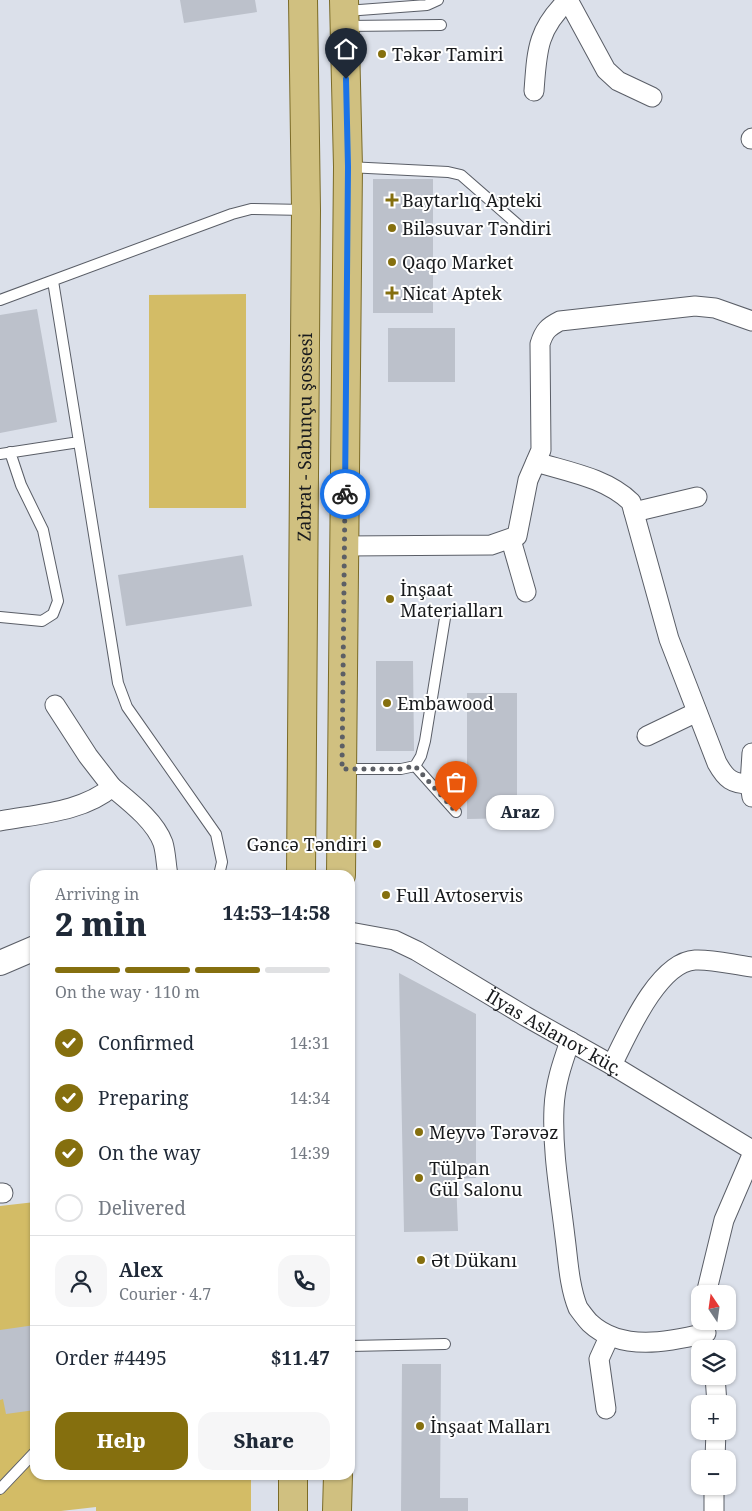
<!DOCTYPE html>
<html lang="en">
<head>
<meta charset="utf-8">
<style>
  body { margin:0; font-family:"Noto Serif",serif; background:#f6f6f7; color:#1f2937; height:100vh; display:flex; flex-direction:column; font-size:19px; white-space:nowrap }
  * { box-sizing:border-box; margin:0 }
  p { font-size:16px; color:#747a83 }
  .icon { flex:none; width:28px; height:28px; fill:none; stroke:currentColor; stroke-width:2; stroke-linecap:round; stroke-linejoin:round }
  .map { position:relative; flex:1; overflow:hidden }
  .details { position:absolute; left:30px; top:870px; width:325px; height:610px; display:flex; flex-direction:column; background:#fff; border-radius:15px; box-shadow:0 1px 4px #0004 }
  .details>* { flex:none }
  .needle { width:32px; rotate:347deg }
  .tools { position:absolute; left:691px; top:1285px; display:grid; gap:10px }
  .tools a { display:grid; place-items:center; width:45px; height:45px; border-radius:10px; background:#fff; box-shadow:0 1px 4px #0004; font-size:25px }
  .pin { position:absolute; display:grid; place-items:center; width:42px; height:42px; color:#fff; margin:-51px -21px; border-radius:50% 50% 50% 0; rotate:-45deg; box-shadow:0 0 5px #0007 }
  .pin .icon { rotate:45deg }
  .courier { position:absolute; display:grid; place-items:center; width:50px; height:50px; margin:-25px; border:4px solid #1a73e8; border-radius:50%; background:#fff; color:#222; box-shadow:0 1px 6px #0007 }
  .bubble { position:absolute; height:35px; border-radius:15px; background:#fff; box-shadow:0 1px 4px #0004; font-size:16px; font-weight:800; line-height:35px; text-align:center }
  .headline em { font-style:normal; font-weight:800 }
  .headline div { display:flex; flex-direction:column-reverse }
  .headline { display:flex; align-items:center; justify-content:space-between; height:85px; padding:0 25px }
  h1 { font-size:32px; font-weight:800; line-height:38px }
  .bar { display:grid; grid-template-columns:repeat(4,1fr); gap:8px 5px; align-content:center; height:60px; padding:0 25px }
  .bar i { height:6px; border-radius:4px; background:#e0e1e3 }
  .bar .selected { background:#856f0e }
  .bar p { grid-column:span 4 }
  .line { display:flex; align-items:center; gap:12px; padding:0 25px; border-top:1px solid #e0e1e3 }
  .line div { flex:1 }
  .round { display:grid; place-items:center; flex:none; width:52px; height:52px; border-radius:15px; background:#f6f6f7 }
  ol { padding:0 25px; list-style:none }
  li { display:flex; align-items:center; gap:15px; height:55px }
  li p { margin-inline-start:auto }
  li .icon { padding:5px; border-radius:50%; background:#856f0e; color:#fff; stroke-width:4 }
  li:last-child { color:#747a83 }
  li i { width:28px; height:28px; border:2px solid #e0e1e3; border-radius:50% }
  .button { display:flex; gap:10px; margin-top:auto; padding:10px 25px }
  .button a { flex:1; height:58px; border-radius:15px; background:#856f0e; color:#fff; font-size:20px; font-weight:800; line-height:58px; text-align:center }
  .button a+a { background:#f6f6f7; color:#1f2937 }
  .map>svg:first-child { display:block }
</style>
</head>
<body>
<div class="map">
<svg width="752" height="1511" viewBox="0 0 752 1511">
  <rect width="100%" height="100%" fill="#dbe0ea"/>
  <path fill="#d3bc66" d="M246 294V508H149V295Z
    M35 1202V1475H251V1511H96V1507L61 1511H0V1206Z"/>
  <path fill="#bcc1cb" d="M180 0H255L257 12 184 23Z
    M373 179H433V313H373Z
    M37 309 57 422 0 433V315Z
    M388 328H455V382H388Z
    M243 555 252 606 126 626 118 575Z
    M376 661H413L414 751H376Z
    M467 693H517V818L467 819Z
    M399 973 476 1014V1178L456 1179 458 1231 404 1232Z
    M35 1325V1410L6 1414 3 1399 0 1400V1330Z
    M402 1364H441L440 1498H468V1511H401Z"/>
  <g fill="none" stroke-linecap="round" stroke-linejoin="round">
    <defs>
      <path id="service" d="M346 11 427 5 438 0
        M346 26 441 25
        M348 167 448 172 461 175 524 230
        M53 281 118 683 127 707 216 834 222 862 219 875
        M0 300 232 214 251 209 305 210
        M0 454 79 442
        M0 617 42 621 53 614 58 601 43 530 21 485 10 452
        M415 766 456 812
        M343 769H401L415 766 421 756 425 741 445 618
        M350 1346 445 1344
        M0 1489 35 1452"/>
      <g id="minor">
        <path d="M568 0 606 70 618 81 652 97"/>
        <path d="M534 91C537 50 537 30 568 0"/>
        <path d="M751 139 752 138"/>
        <path d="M536 462C569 472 606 478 631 502L669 639 717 763C726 779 732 784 750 784"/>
        <path d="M634 512 697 497"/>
        <path d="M511 540 526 592"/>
        <path d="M345 546 491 545 517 536 528 480 541 450 540 344C544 331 548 327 560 321L695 306 715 308 752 321"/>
        <path d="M55 705 88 756 112 787"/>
        <path d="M647 736 697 712"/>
        <path d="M752 753 750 784 752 797"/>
        <path d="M0 821C37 814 83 812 112 787 130 802 155 821 163 843 166 853 166 865 168 875"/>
        <path id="s1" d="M350 932 394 940 417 951 525 1016 612 1065 752 1150"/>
        <path d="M570 1041C562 1064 555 1084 554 1108 552 1151 560 1194 565 1237 568 1259 569 1286 578 1308 581 1312 586 1319 590 1323 621 1352 669 1342 706 1333"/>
        <path d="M612 1065C627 1035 658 962 695 960 713 959 734 965 752 967"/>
        <path d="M0 1193H3"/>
        <path d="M706 1294 724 1220 752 1155"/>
        <path d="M715 1376 717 1404"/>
        <path d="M606 1409 599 1359 609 1337"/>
        <path d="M715 1459 716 1431"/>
        <path d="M714 1511V1486"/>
      </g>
      <path id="tertiary" d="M0 963 35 948"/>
      <g id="primary">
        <path id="s2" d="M301 875 306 210 303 0"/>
        <path d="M341 875 348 167 344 0"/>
        <path d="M293 1511V1475"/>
        <path d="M337 1511 338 1475"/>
      </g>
    </defs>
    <use href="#service" stroke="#5a5e67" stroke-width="12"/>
    <use href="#minor" stroke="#5a5e67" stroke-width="21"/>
    <use href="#tertiary" stroke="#5a5e67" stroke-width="26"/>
    <use href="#primary" stroke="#7b6b27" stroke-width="30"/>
    <use href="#service" stroke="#fff" stroke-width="10"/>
    <use href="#minor" stroke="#fff" stroke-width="19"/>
    <use href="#tertiary" stroke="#fff" stroke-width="24"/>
    <use href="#primary" stroke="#d0c080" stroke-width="28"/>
  </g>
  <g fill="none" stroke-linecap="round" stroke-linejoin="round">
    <path stroke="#5c5f65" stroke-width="5" stroke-dasharray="0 9" d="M345 494 342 769H401L415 766 456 812"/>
    <path stroke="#1a73e8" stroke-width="6" d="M345 494 348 167 346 79"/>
  </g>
  <g fill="#856f0e" stroke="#fff" stroke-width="2">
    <circle cx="382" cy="54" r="5"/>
    <path d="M389.5 192.5h5v5h5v5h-5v5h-5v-5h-5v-5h5z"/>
    <circle cx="392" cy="228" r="5"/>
    <circle cx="392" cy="262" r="5"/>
    <path d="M389.5 285.5h5v5h5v5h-5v5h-5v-5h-5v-5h5z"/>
    <circle cx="390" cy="599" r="5"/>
    <circle cx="387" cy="703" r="5"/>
    <circle cx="377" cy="844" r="5"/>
    <circle cx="386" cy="895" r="5"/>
    <circle cx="419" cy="1132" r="5"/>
    <circle cx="419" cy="1178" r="5"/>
    <circle cx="421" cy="1260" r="5"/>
    <circle cx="420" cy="1426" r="5"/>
  </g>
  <g text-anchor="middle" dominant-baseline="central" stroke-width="4" stroke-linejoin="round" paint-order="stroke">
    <g font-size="18" fill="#181a1d" stroke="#fff" text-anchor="start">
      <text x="392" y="54">Təkər Tamiri</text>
      <text x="402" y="200">Baytarlıq Apteki</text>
      <text x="402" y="228">Biləsuvar Təndiri</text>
      <text x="402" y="262">Qaqo Market</text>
      <text x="402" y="293">Nicat Aptek</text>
      <text x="400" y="589">İnşaat<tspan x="400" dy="21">Materialları</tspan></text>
      <text x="397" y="703">Embawood</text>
      <text x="367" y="844" text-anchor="end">Gəncə Təndiri</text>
      <text x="396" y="895">Full Avtoservis</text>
      <text x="429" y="1132">Meyvə Tərəvəz</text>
      <text x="429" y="1168">Tülpan<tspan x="429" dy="21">Gül Salonu</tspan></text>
      <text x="431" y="1260">Ət Dükanı</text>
      <text x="430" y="1426">İnşaat Malları</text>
    </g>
    <g font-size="18" fill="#181a1d" stroke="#fff">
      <text stroke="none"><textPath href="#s2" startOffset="438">Zabrat - Sabunçu şossesi</textPath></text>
      <text stroke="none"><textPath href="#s1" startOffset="230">İlyas Aslanov küç.</textPath></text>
    </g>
  </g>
</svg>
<div class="tools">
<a><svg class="needle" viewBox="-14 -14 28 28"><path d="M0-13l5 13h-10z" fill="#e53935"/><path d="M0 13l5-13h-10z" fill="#747a83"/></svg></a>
<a><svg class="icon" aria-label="layers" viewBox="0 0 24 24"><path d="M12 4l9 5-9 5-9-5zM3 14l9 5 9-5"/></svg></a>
<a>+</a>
<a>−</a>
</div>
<div class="pin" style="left:456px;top:812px;background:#ea580c"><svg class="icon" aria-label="bag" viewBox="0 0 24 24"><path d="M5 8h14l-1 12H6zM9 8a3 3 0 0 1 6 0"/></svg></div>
<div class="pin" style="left:346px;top:79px;background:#1f2937"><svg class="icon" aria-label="home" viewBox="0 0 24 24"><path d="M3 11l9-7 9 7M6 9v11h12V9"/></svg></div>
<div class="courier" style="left:345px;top:494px"><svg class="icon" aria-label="bike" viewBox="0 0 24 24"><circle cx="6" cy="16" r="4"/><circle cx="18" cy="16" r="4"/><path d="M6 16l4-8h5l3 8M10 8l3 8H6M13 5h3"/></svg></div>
<div class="bubble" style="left:486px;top:795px;width:68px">Araz</div>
<section class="details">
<div class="headline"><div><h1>2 min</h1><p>Arriving in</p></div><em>14:53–14:58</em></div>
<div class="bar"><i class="selected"></i><i class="selected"></i><i class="selected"></i><i></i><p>On the way · 110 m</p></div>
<ol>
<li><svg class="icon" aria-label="check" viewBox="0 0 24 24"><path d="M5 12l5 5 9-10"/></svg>Confirmed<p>14:31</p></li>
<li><svg class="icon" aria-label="check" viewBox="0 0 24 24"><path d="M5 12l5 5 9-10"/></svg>Preparing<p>14:34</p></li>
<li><svg class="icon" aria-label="check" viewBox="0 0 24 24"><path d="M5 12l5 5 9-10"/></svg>On the way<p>14:39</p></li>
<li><i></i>Delivered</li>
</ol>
<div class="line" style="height:90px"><a class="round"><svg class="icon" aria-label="person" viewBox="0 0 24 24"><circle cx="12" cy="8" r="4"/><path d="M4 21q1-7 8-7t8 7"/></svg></a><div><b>Alex</b><p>Courier · 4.7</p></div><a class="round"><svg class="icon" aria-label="phone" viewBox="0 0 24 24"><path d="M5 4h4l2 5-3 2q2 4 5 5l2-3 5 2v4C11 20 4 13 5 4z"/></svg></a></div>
<div class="line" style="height:65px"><div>Order #4495</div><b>$11.47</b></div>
<div class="button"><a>Help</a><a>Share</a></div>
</section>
</div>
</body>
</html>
